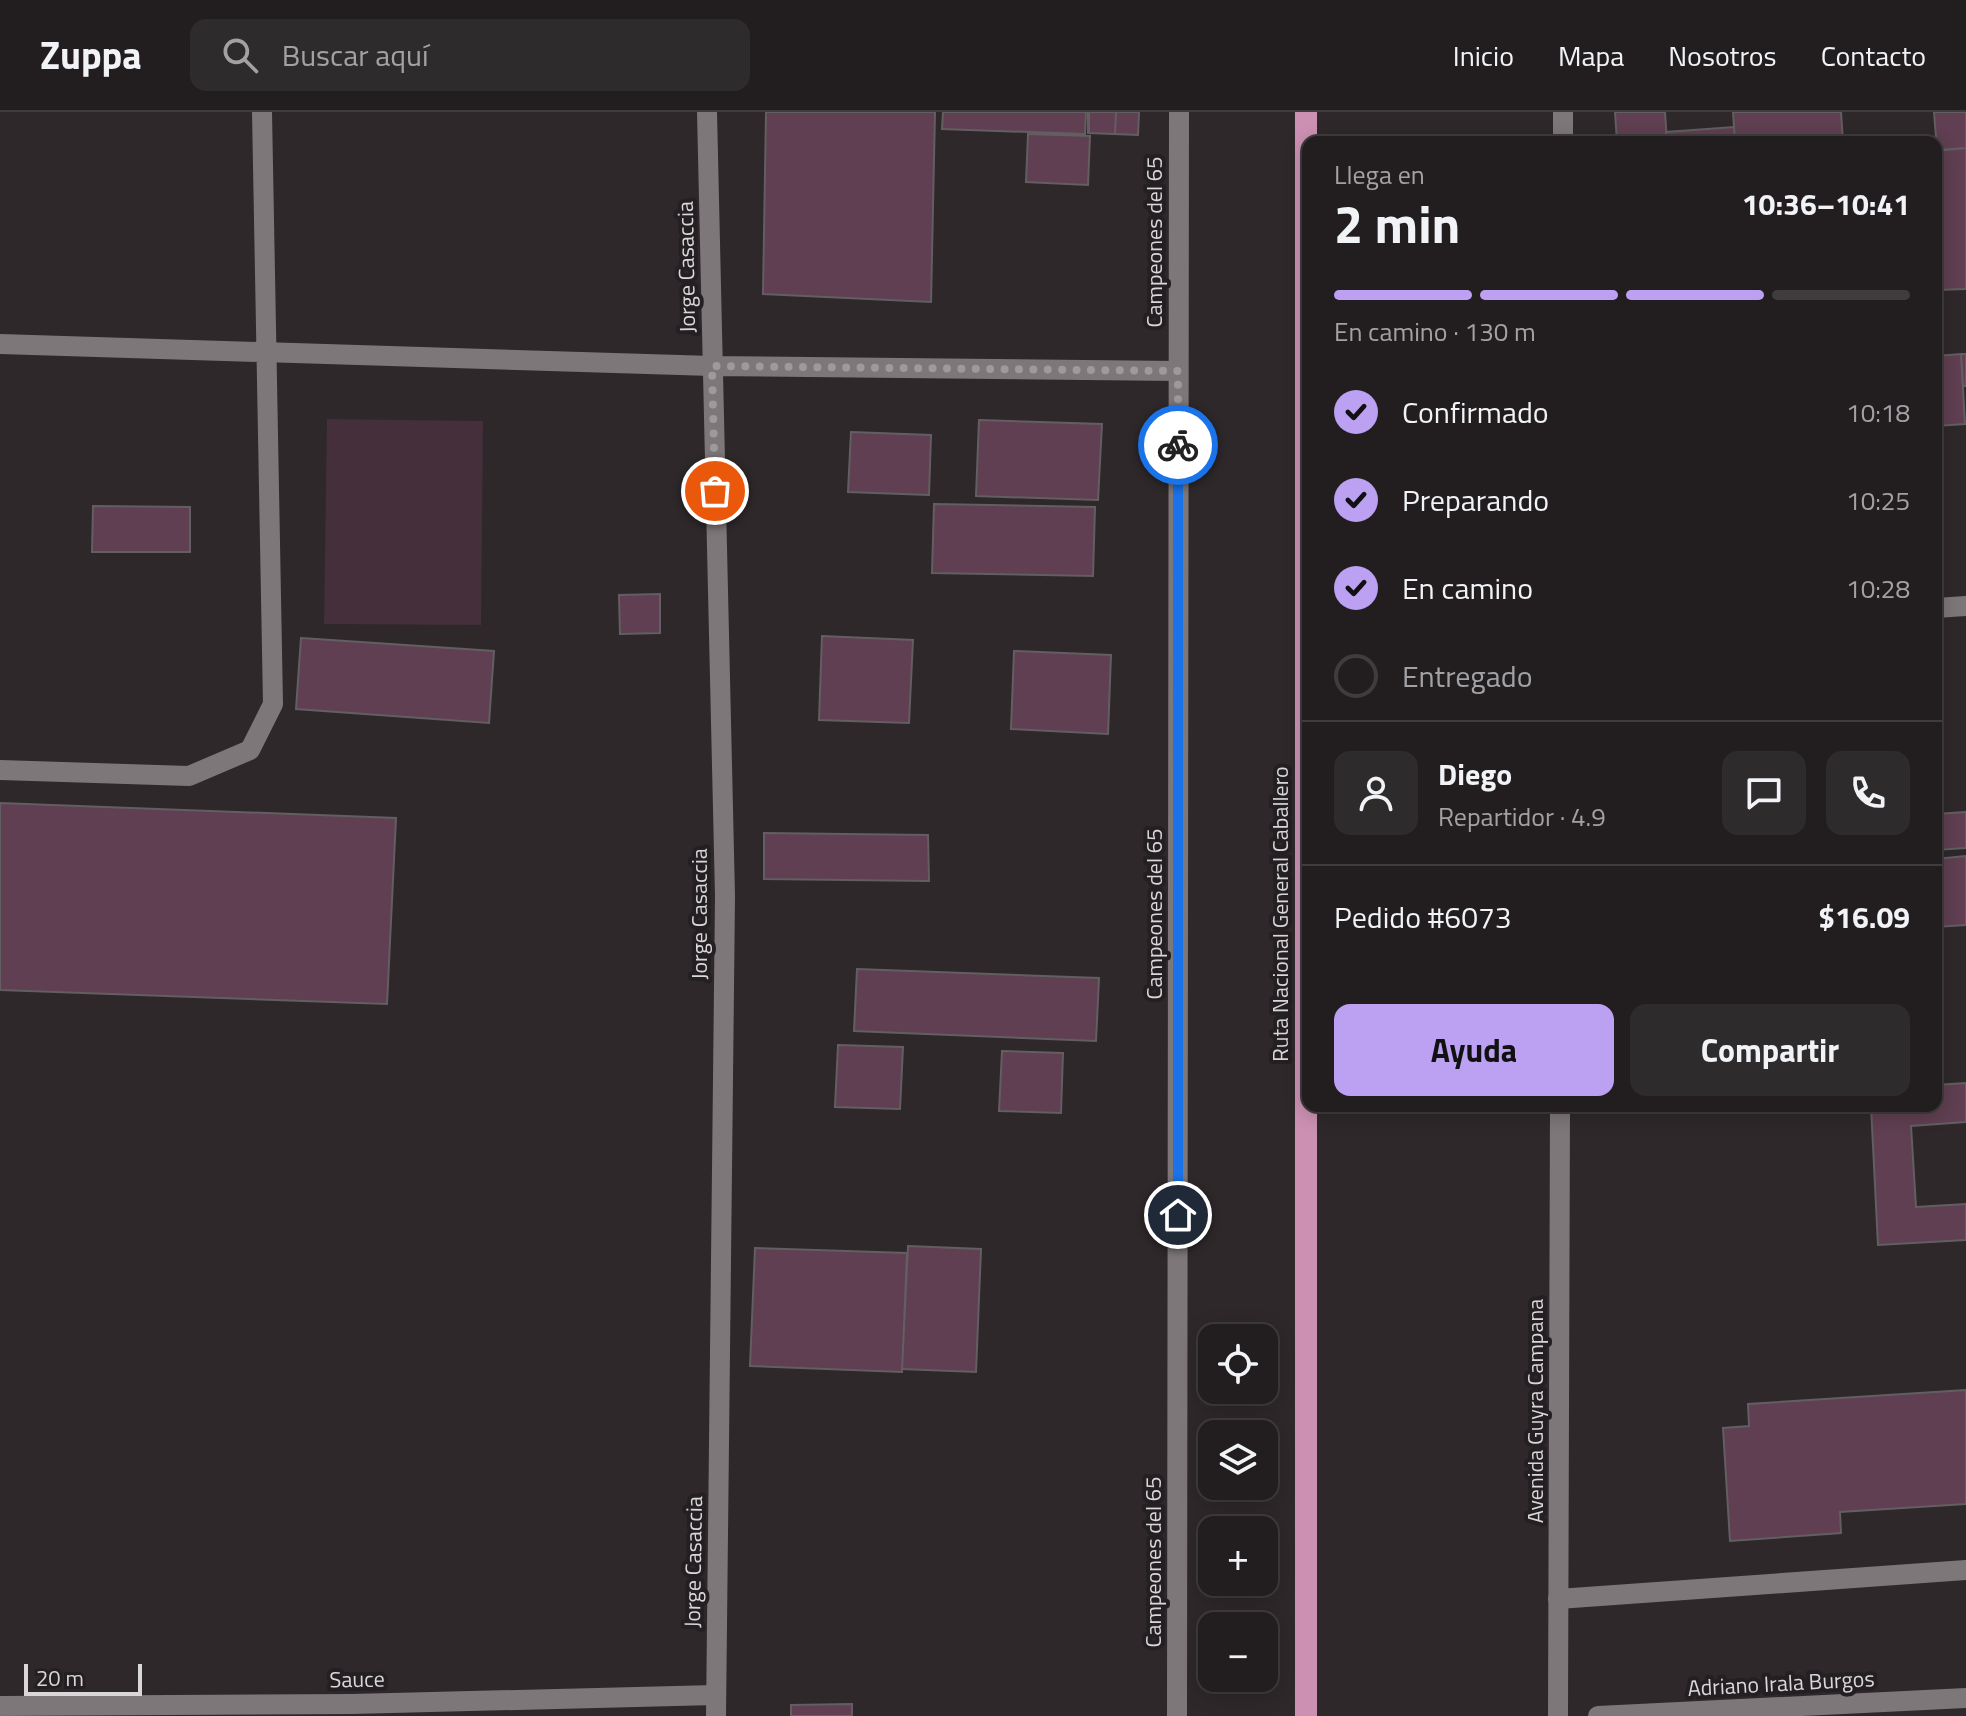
<!DOCTYPE html>
<html lang="es">
<head>
<meta charset="utf-8">
<style>
  body { margin:0; font-family:"Titillium Web",sans-serif; background:#2e2b2d; color:#f1f3f6; height:100vh; display:flex; flex-direction:column; font-size:30px; white-space:nowrap }
  * { box-sizing:border-box; margin:0 }
  p { font-size:26px; color:#a2a2a5 }
  .icon { flex:none; width:44px; height:44px; fill:none; stroke:currentColor; stroke-width:2; stroke-linecap:round; stroke-linejoin:round }
  .map { position:relative; flex:1; overflow:hidden }
  .panel { position:absolute; left:1302px; top:24px; width:640px; height:976px; display:flex; flex-direction:column; background:#221e20; border-radius:16px; box-shadow:0 4px 20px #0003,0 0 0 2px #3f3c3e }
  .panel>* { flex:none }
  .fabs { position:absolute; left:1198px; top:1212px; display:grid; gap:16px }
  .fabs a { display:grid; place-items:center; width:80px; height:80px; border-radius:16px; background:#221e20; box-shadow:0 4px 20px #0003,0 0 0 2px #3f3c3e; font-size:40px }
  .scale { position:absolute; left:24px; bottom:20px; width:118px; box-sizing:border-box; padding-left:8px; border:4px solid #dad7d9; border-top:0; font-size:22px; line-height:28px; white-space:nowrap; color:#dad7d9; -webkit-text-stroke:6px #241f22; paint-order:stroke }
  .pin { position:absolute; display:grid; place-items:center; width:68px; height:68px; color:#fff; margin:-34px; border:4px solid #fff; border-radius:50%; box-shadow:0 2px 8px #0007 }
  .courier { position:absolute; display:grid; place-items:center; width:80px; height:80px; margin:-40px; border:6px solid #1a73e8; border-radius:50%; background:#fff; color:#222; box-shadow:0 2px 10px #0007 }
  .headline em { font-style:normal; font-weight:700 }
  .headline div { display:flex; flex-direction:column-reverse }
  .headline { display:flex; align-items:center; justify-content:space-between; height:136px; padding:0 32px }
  h1 { font-size:52px; font-weight:700; line-height:60px }
  .bar { display:grid; grid-template-columns:repeat(4,1fr); gap:12px 8px; align-content:center; height:96px; padding:0 32px }
  .bar i { height:10px; border-radius:6px; background:#3f3c3e }
  .bar .on { background:#bca0f2 }
  .bar p { grid-column:span 4 }
  .line { display:flex; align-items:center; gap:20px; padding:0 32px; border-top:2px solid #3f3c3e }
  .line div { flex:1 }
  .round { display:grid; place-items:center; flex:none; width:84px; height:84px; border-radius:16px; background:#2e2b2d }
  ol { padding:0 32px; list-style:none }
  li { display:flex; align-items:center; gap:24px; height:88px }
  li p { margin-inline-start:auto }
  li .icon { padding:8px; border-radius:50%; background:#bca0f2; color:#111; stroke-width:4 }
  li:last-child { color:#a2a2a5 }
  li i { width:44px; height:44px; border:4px solid #3f3c3e; border-radius:50% }
  .primary-button { display:flex; gap:16px; margin-top:auto; padding:16px 32px }
  .primary-button a { flex:1; height:92px; border-radius:16px; background:#bca0f2; color:#111; font-size:32px; font-weight:700; line-height:92px; text-align:center }
  .primary-button a+a { background:#2e2b2d; color:#f1f3f6 }
  header { display:flex; align-items:center; gap:48px; box-sizing:border-box; height:112px; padding:0 40px; background:#221e20; border-bottom:2px solid #3f3c3e }
  header strong { font-size:38px }
  nav { display:flex; gap:44px; margin-inline-start:auto; font-size:28px }
  .search { width:560px; height:72px; background:#2e2b2d; display:flex; align-items:center; gap:20px; box-sizing:border-box; padding:0 28px; border-radius:16px; color:#a2a2a5; font-size:30px }
  .map>svg:first-child { display:block }
</style>
</head>
<body>
<header>
<strong>Zuppa</strong>
<div class="search"><svg class="icon" aria-label="search" viewBox="0 0 24 24"><circle cx="10" cy="10" r="6"/><path d="M15 15l6 6"/></svg>Buscar aquí</div>
<nav><a>Inicio</a><a>Mapa</a><a>Nosotros</a><a>Contacto</a></nav>
</header>
<div class="map">
<svg width="1966" height="1604" viewBox="0 0 1966 1604">
  <rect width="100%" height="100%" fill="#2e282b"/>
  <path fill="#442f3b" d="M327 307 483 309 481 513 324 512Z"/>
  <path fill="#5f3f51" stroke="#635e61" stroke-width="2" d="M766 0H935L931 190 763 182Z
    M943 0H1086L1085 22 942 17Z
    M1088 0H1116L1115 22 1088 21Z
    M1089 0H1139L1138 23 1089 21Z
    M1615 0H1665L1667 30H1617Z
    M1733 0H1841L1843 30H1735Z
    M1934 0H1966V36L1937 38Z
    M1734 15 1735 30H1667L1666 20Z
    M1028 22 1090 24 1088 73 1026 70Z
    M1966 36V177L1936 178V39Z
    M1961 242H1966V274H1963Z
    M1961 242 1965 312 1936 314V244Z
    M979 308 1102 312 1098 388 976 384Z
    M851 320 931 323 929 383 848 380Z
    M934 392 1095 395 1093 464 932 461Z
    M93 394 190 395V440H92Z
    M660 482V521L620 522 619 483Z
    M822 524 913 528 909 611 819 608Z
    M301 526 494 539 489 611 296 597Z
    M1014 539 1111 543 1108 622 1011 617Z
    M0 691 396 706 387 892 0 878Z
    M1966 700V736L1936 738V702Z
    M764 721 928 723 929 769 764 767Z
    M1966 744V813L1936 815V747Z
    M857 857 1099 866 1096 929 854 919Z
    M838 933 903 935 900 997 835 995Z
    M1002 939 1063 941 1061 1001 999 999Z
    M1966 971V1010L1911 1014 1916 1095 1966 1092V1128L1878 1133 1871 994H1936V973Z
    M908 1134 981 1137 976 1260 902 1257Z
    M755 1136 907 1141 902 1260 750 1254Z
    M1966 1278V1392L1840 1400 1841 1421 1730 1429 1723 1316 1749 1314 1748 1292Z
    M852 1592V1604H791V1593Z"/>
  <g fill="none" stroke-linecap="round" stroke-linejoin="round">
    <path stroke="#7d777a" stroke-width="20" d="M1558 1487 1966 1458"/>
    <path stroke="#7d777a" stroke-width="20" d="M707 0 725 784 716 1604
      M0 232 712 254 1178 259
      M1936 496 1966 494
      M0 658 189 664 250 638 273 592 262 0
      M0 1594 352 1592 715 1583
      M1598 1604 1966 1586"/>
    <path stroke="#7d777a" stroke-width="20" d="M1563 30V0
      M1558 1604 1560 994"/>
    <path stroke="#7d777a" stroke-width="20" d="M1177 1604 1179 0"/>
    <path stroke="#cc90b3" stroke-width="22" d="M1306 1604V0"/>
  </g>
  <g fill="none" stroke-linecap="round" stroke-linejoin="round">
    <path stroke="#9e9a9c" stroke-width="8" stroke-dasharray="0 14.4" d="M715 379 712 254 1178 259V333"/>
    <path stroke="#1a73e8" stroke-width="10" d="M1178 1103V333"/>
  </g>
  <g text-anchor="middle" dominant-baseline="central" stroke-width="8" stroke-linejoin="round" paint-order="stroke">
    <g font-size="22" fill="#dad7d9" stroke="#241f22">
      <text transform="translate(1154 130) rotate(-90)">Campeones del 65</text>
      <text transform="translate(686 155) rotate(-91)">Jorge Casaccia</text>
      <text transform="translate(699 802) rotate(-90)">Jorge Casaccia</text>
      <text transform="translate(1154 802) rotate(-90)">Campeones del 65</text>
      <text transform="translate(1280 802) rotate(-90)">Ruta Nacional General Caballero</text>
      <text transform="translate(1535 1299) rotate(-90)">Avenida Guyra Campana</text>
      <text transform="translate(693 1450) rotate(-89)">Jorge Casaccia</text>
      <text transform="translate(1153 1450) rotate(-90)">Campeones del 65</text>
      <text transform="translate(357 1567) rotate(-1)">Sauce</text>
      <text transform="translate(1781 1571) rotate(-3)">Adriano Irala Burgos</text>
    </g>
  </g>
</svg>
<div class="fabs">
<a><svg class="icon" aria-label="locate" viewBox="0 0 24 24"><circle cx="12" cy="12" r="6"/><path d="M12 2v4M12 18v4M2 12h4M18 12h4"/></svg></a>
<a><svg class="icon" aria-label="layers" viewBox="0 0 24 24"><path d="M12 4l9 5-9 5-9-5zM3 14l9 5 9-5"/></svg></a>
<a>+</a>
<a>−</a>
</div>
<div class="scale">20 m</div>
<div class="pin" style="left:715px;top:379px;background:#ea580c"><svg class="icon" aria-label="bag" viewBox="0 0 24 24"><path d="M5 8h14l-1 12H6zM9 8a3 3 0 0 1 6 0"/></svg></div>
<div class="pin" style="left:1178px;top:1103px;background:#1f2937"><svg class="icon" aria-label="home" viewBox="0 0 24 24"><path d="M3 11l9-7 9 7M6 9v11h12V9"/></svg></div>
<div class="courier" style="left:1178px;top:333px"><svg class="icon" aria-label="bike" viewBox="0 0 24 24"><circle cx="6" cy="16" r="4"/><circle cx="18" cy="16" r="4"/><path d="M6 16l4-8h5l3 8M10 8l3 8H6M13 5h3"/></svg></div>
<section class="panel">
<div class="headline"><div><h1>2 min</h1><p>Llega en</p></div><em>10:36–10:41</em></div>
<div class="bar"><i class="on"></i><i class="on"></i><i class="on"></i><i></i><p>En camino · 130 m</p></div>
<ol>
<li><svg class="icon" aria-label="check" viewBox="0 0 24 24"><path d="M5 12l5 5 9-10"/></svg>Confirmado<p>10:18</p></li>
<li><svg class="icon" aria-label="check" viewBox="0 0 24 24"><path d="M5 12l5 5 9-10"/></svg>Preparando<p>10:25</p></li>
<li><svg class="icon" aria-label="check" viewBox="0 0 24 24"><path d="M5 12l5 5 9-10"/></svg>En camino<p>10:28</p></li>
<li><i></i>Entregado</li>
</ol>
<div class="line" style="height:144px"><a class="round"><svg class="icon" aria-label="person" viewBox="0 0 24 24"><circle cx="12" cy="8" r="4"/><path d="M4 21q1-7 8-7t8 7"/></svg></a><div><b>Diego</b><p>Repartidor · 4.9</p></div><a class="round"><svg class="icon" aria-label="chat" viewBox="0 0 24 24"><path d="M4 5h16v11H9l-5 4z"/></svg></a><a class="round"><svg class="icon" aria-label="phone" viewBox="0 0 24 24"><path d="M5 4h4l2 5-3 2q2 4 5 5l2-3 5 2v4C11 20 4 13 5 4z"/></svg></a></div>
<div class="line" style="height:104px"><div>Pedido #6073</div><b>$16.09</b></div>
<div class="primary-button"><a>Ayuda</a><a>Compartir</a></div>
</section>
</div>
</body>
</html>
